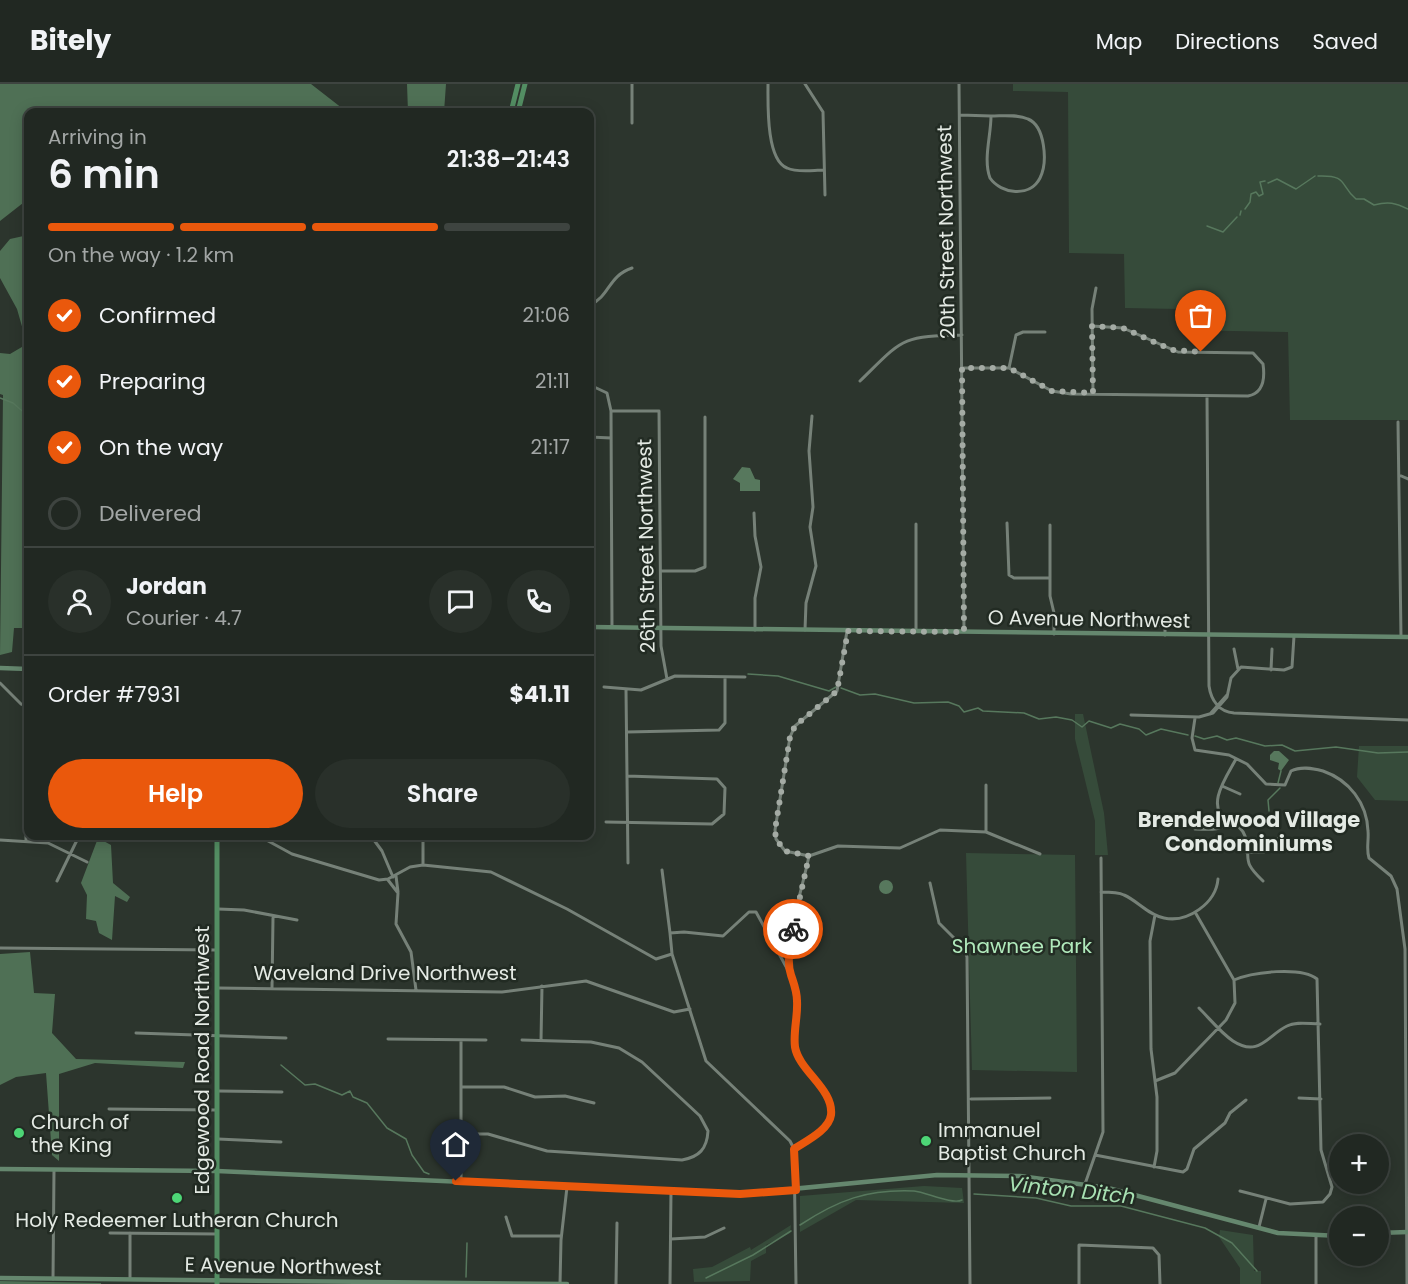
<!DOCTYPE html>
<html lang="en">
<head>
<meta charset="utf-8">
<style>
  body { margin:0; font-family:Poppins,sans-serif; background:#29302a; color:#f1f3f6; height:100vh; display:flex; flex-direction:column; font-size:22px; white-space:nowrap }
  * { box-sizing:border-box; margin:0 }
  p { font-size:20px; color:#a2a6a5 }
  .icon { flex:none; width:33px; height:33px; fill:none; stroke:currentColor; stroke-width:2; stroke-linecap:round; stroke-linejoin:round }
  .map { position:relative; flex:1; overflow:hidden }
  .side { position:absolute; left:24px; top:24px; width:570px; height:732px; display:flex; flex-direction:column; background:#212822; border-radius:12px; box-shadow:0 3px 15px #0003,0 0 0 2px #3e4440 }
  .side>* { flex:none }
  .controls { position:absolute; left:1329px; top:1050px; display:grid; gap:12px }
  .controls a { display:grid; place-items:center; width:60px; height:60px; border-radius:50%; background:#212822; box-shadow:0 3px 15px #0003,0 0 0 2px #3e4440; font-size:30px }
  .pin { position:absolute; display:grid; place-items:center; width:51px; height:51px; color:#fff; margin:-62px -26px; border-radius:50% 50% 50% 0; rotate:-45deg; box-shadow:0 0 6px #0007 }
  .pin .icon { rotate:45deg }
  .courier { position:absolute; display:grid; place-items:center; width:60px; height:60px; margin:-30px; border:4px solid #ea580c; border-radius:50%; background:#fff; color:#222; box-shadow:0 2px 8px #0007 }
  .head em { font-style:normal; font-weight:600 }
  .head div { display:flex; flex-direction:column-reverse }
  .head { display:flex; align-items:center; justify-content:space-between; height:102px; padding:0 24px }
  h1 { font-size:39px; font-weight:600; line-height:45px }
  .bar { display:grid; grid-template-columns:repeat(4,1fr); gap:9px 6px; align-content:center; height:72px; padding:0 24px }
  .bar i { height:8px; border-radius:4px; background:#3e4440 }
  .bar .current { background:#ea580c }
  .bar p { grid-column:span 4 }
  .line { display:flex; align-items:center; gap:15px; padding:0 24px; border-top:2px solid #3e4440 }
  .line div { flex:1 }
  .round { display:grid; place-items:center; flex:none; width:63px; height:63px; border-radius:32px; background:#29302a }
  ol { padding:0 24px; list-style:none }
  li { display:flex; align-items:center; gap:18px; height:66px }
  li p { margin-inline-start:auto }
  li .icon { padding:6px; border-radius:50%; background:#ea580c; color:#fff; stroke-width:4 }
  li:last-child { color:#a2a6a5 }
  li i { width:33px; height:33px; border:3px solid #3e4440; border-radius:50% }
  .cta { display:flex; gap:12px; margin-top:auto; padding:12px 24px }
  .cta a { flex:1; height:69px; border-radius:36px; background:#ea580c; color:#fff; font-size:24px; font-weight:600; line-height:69px; text-align:center }
  .cta a+a { background:#29302a; color:#f1f3f6 }
  header { display:flex; align-items:center; gap:36px; box-sizing:border-box; height:84px; padding:0 30px; background:#212822; border-bottom:2px solid #3e4440 }
  header strong { font-size:28px }
  nav { display:flex; gap:33px; margin-inline-start:auto; font-size:21px }
  .map>svg:first-child { display:block }
</style>
</head>
<body>
<header>
<strong>Bitely</strong>
<nav><a>Map</a><a>Directions</a><a>Saved</a></nav>
</header>
<div class="map">
<svg width="1408" height="1200" viewBox="0 0 1408 1200">
  <rect width="100%" height="100%" fill="#2c352d"/>
  <path fill="#364b3a" d="M1013 0H1408V336H1290L1288 248 1179 246V225L1125 224 1124 170 1069 169 1068 8 1013 7Z
    M1075 630H1083L1104 729 1108 771H1095V737L1075 655Z
    M1359 662H1408V717L1375 716 1357 693Z
    M966 769 1075 771 1077 988 972 986Z
    M924 1102 962 1104 964 1119 856 1116 800 1148V1112Z
    M791 1141 790 1149 766 1161V1169L751 1177 750 1197 694 1198 693 1185 712 1183 750 1163 751 1166Z
    M1220 1146 1253 1151 1254 1187H1261V1200H1240V1184L1219 1153Z"/>
  <path fill="#4f7055" d="M0 0H311L347 28H366H28V120L23 119 0 137Z
    M407 0H446L444 28H408Z
    M28 151V544H14L12 568 0 571 3 311 0 310V269L10 270 27 260 17 225 0 194V167L10 155Z
    M98 754 111 761 113 799 130 813 127 818 115 812 112 856 99 849 96 837 86 835 87 811 81 799Z
    M30 868 34 909 55 910 52 949 76 975 185 978 183 984 95 979 59 990V1077L52 1071 46 989 16 993 0 1001V870Z
    M0 1197 101 1199V1200H0Z"/>
  <path fill="#57785d" d="M742 383 750 384 755 395 760 396V407H740V399L733 395Z
    M1274 667H1279L1289 676 1281 687 1278 685 1279 679 1270 676V671Z
    M879 803a7 7 0 1 1 14 0a7 7 0 1 1-14 0Z"/>
  <g fill="none" stroke-linecap="round" stroke-linejoin="round">
    <path stroke="#57785d" stroke-width="1.5" d="M1318 92C1349 91 1339 101 1356 115H1364L1374 121C1389 117 1395 119 1408 125
      M1268 99 1277 95 1296 105 1315 92
      M1245 125 1250 118 1251 110 1256 108 1259 112 1263 110 1260 98 1265 97
      M1240 131 1241 127
      M1207 142 1223 148 1237 133
      M0 314 13 319 28 332
      M748 590 778 592 829 607 836 603
      M841 604 860 611 875 610 914 619 948 618 959 622 964 628 978 624 983 627 1024 629 1039 635 1056 633 1072 636 1082 643 1089 637 1111 644 1120 640 1139 645 1146 651 1161 645 1188 651
      M1195 652 1204 655 1217 652 1227 656 1236 654 1265 662 1282 661 1295 667 1336 663 1378 669 1408 668
      M1278 699 1281 687
      M1269 727 1268 716 1280 704
      M281 981 305 1001 315 1000 342 1011 350 1007 353 1013 367 1019 387 1044 406 1055 412 1071 424 1088 429 1090
      M974 1110 1036 1114 1071 1122H1121L1205 1144 1232 1159 1257 1187
      M800 1141C838 1116 867 1105 914 1107 926 1108 952 1121 962 1116
      M466 1193 467 1159
      M706 1194 753 1171 791 1147"/>
    <path stroke="#768178" stroke-width="3" d="M768 0C768 20 766 76 787 84 798 89 813 86 824 86
      M805 0 823 28 825 111
      M959 0 964 547
      M960 31 991 32
      M991 32C1003 32 1017 30 1028 35 1045 42 1048 78 1040 94 1030 114 1001 110 990 94 983 75 991 52 991 32Z
      M632 39V0
      M590 221C610 212 608 192 632 184
      M962 284H1009L1052 307 1071 310 1248 312C1264 309 1265 294 1263 280L1253 269 1178 268 1123 244 1092 242
      M1009 284 1016 251 1023 248H1045
      M860 297C903 255 900 252 962 251
      M590 301 607 309 611 327H659L661 562 667 595
      M1093 309 1092 225 1096 204
      M1207 312 1209 602C1211 616 1219 628 1234 629L1408 636
      M611 327 612 543
      M1398 338 1401 553
      M590 353 611 354
      M1399 391 1408 395
      M754 429 755 452 761 483 755 514V546
      M1007 439 1009 491 1014 494H1050
      M916 440V546
      M1050 441V512L1054 529V550
      M661 487H695L705 483V333
      M1137 541H1165V551
      M805 546 806 519 816 482 810 443 813 423 809 367 812 332
      M1234 565 1238 585
      M26 586 28 613
      M1271 586 1272 565
      M0 599 21 620 28 622
      M604 603 641 606 675 592 745 593
      M626 606 628 779
      M1210 630 1227 611
      M1131 631 1199 633 1213 629 1227 613 1231 594 1241 583 1284 586 1292 583 1294 552
      M1195 634 1192 654 1195 666 1229 671 1247 680 1266 700 1285 701 1291 687C1301 682 1312 684 1323 687 1349 696 1367 719 1368 747 1369 756 1366 765 1369 774L1391 792 1397 805 1405 865 1407 1200
      M627 648 719 646 725 639V593
      M1236 675C1227 692 1204 723 1228 737 1235 741 1242 743 1245 752 1252 777 1240 775 1263 797
      M986 701V748
      M1222 702 1240 710
      M606 738 712 740 724 730 725 704 717 695 627 692
      M1195 745C1207 745 1221 748 1229 737
      M259 752 292 770 379 796 388 795 410 783 423 781 491 788 567 825 656 875 672 870
      M371 752 382 767 393 793
      M1277.5 757a4.5 4.5 0 1 1 9 0a4.5 4.5 0 1 1-9 0Z
      M0 756 48 759 87 778
      M26 756V680
      M1246 768H1264L1280 761
      M809 772 785 767 776 755 775 746 790 653 795 642 837 607 847 547
      M423 781V752
      M662 786 670 849
      M396 792 398 808
      M388 796 398 809 396 840 411 868 416 906
      M57 797 79 752
      M930 799 939 839 964 864 967 873 970 1200
      M1101 808C1108 808 1118 808 1124 811 1138 817 1148 831 1164 834 1188 839 1216 819 1218 795
      M218 825 244 826 297 836
      M0 864 216 866
      M778 868 790 864
      M789 888 756 828H749L723 852 684 848 670 849 672 870 706 977 790 1057 794 1065 796 1200
      M1234 896C1252 888 1301 882 1317 895L1321 1066 1332 1103 1330 1110 1323 1118 1290 1120 1240 1107
      M218 904 502 908 586 897 674 928 690 925
      M272 904 273 834
      M1199 924C1210 935 1221 949 1233 957 1259 974 1268 951 1287 942 1296 937 1309 940 1320 940
      M136 949 286 954
      M388 955 486 956
      M461 956V1097
      M541 957 542 902
      M1155 997 1175 989 1226 936 1235 919 1234 896 1195 828
      M461 1003H504L535 1013 565 1012 594 1019
      M218 1007 282 1008
      M1299 1014 1321 1015
      M971 1015 1050 1014
      M109 1025 216 1026
      M461 1050H488L547 1067 682 1076C699 1073 707 1065 708 1047L700 1032 642 978 619 964 591 958 522 956
      M218 1055 281 1058
      M794 1065C806 1057 829 1047 831 1031 834 1005 799 987 795 963 794 948 798 932 797 916 797 902 790 891 790 876 789 842 802 806 809 772L838 762 900 764 940 746 986 748 1040 770
      M1095 1071 1183 1088 1187 1085 1194 1065 1225 1039 1230 1029 1246 1016
      M1154 1083 1157 1067V1013L1151 965 1150 857 1155 831
      M1085 1100 1103 1048 1101 774
      M506 1133 512 1152H561
      M1259 1143 1266 1115
      M110 1149 217 1150
      M671 1155 705 1153 724 1144
      M53 1195 54 1086
      M130 1195V1149
      M560 1200 561 1156 567 1103
      M616 1200 617 1139
      M670 1200 671 1107
      M1079 1200V1161L1153 1164 1159 1171 1160 1200
      M1316 1200V1153"/>
    <path stroke="#65876e" stroke-width="4.5" d="M590 543 1408 553
      M0 584 28 585
      M0 1085 217 1087 740 1110 937 1091 1020 1092 1108 1104 1278 1149 1340 1152
      M1378 1149 1408 1148
      M0 1194 567 1200"/>
    <path stroke="#538e63" stroke-width="5" d="M511 28 518 0
      M518 28 525 0
      M217 1200V752"/>
  </g>
  <g fill="none" stroke-linecap="round" stroke-linejoin="round">
    <path stroke="#a4aba4" stroke-width="6" stroke-dasharray="0 10.8" d="M793 845 809 772 785 767 776 755 775 746 790 653 795 642 837 607 848 547 964 548 962 284H1009L1052 307 1093 309 1092 242 1123 244 1172 266 1201 268"/>
    <path stroke="#ea580c" stroke-width="8" d="M456 1097 740 1110 796 1106 794 1065C806 1057 829 1046 831 1031 834 1005 799 987 795 963 793 948 798 932 797 917 797 907 794 900 791 891 786 877 791 859 793 845"/>
  </g>
  <g fill="#4dd676" stroke="#222b23" stroke-width="2">
    <circle cx="19" cy="1049" r="6"/>
    <circle cx="926" cy="1057" r="6"/>
    <circle cx="177" cy="1114" r="6"/>
  </g>
  <g text-anchor="middle" dominant-baseline="central" stroke-width="5" stroke-linejoin="round" paint-order="stroke">
    <g font-size="20" fill="#e4eae4" stroke="#222b23">
      <text transform="translate(946 148) rotate(-91)">20th Street Northwest</text>
      <text transform="translate(646 462) rotate(-91)">26th Street Northwest</text>
      <text transform="translate(1089 535) rotate(1)">O Avenue Northwest</text>
      <text x="385" y="889">Waveland Drive Northwest</text>
      <text transform="translate(202 976) rotate(-90)">Edgewood Road Northwest</text>
      <text transform="translate(283 1182) rotate(1)">E Avenue Northwest</text>
    </g>
    <g font-size="20" fill="#b1eabc" stroke="#222b23">
      <text x="1022" y="862">Shawnee Park</text>
    </g>
    <g font-size="20" fill="#e4eae4" stroke="#222b23" text-anchor="start">
      <text x="31" y="1038">Church of<tspan x="31" dy="23">the King</tspan></text>
      <text x="938" y="1046">Immanuel<tspan x="938" dy="23">Baptist Church</tspan></text>
      <text x="177" y="1136" text-anchor="middle">Holy Redeemer Lutheran Church</text>
    </g>
    <g font-size="21" font-weight="bold" fill="#e4eae4" stroke="#222b23">
      <text x="1249" y="735">Brendelwood Village<tspan x="1249" dy="24">Condominiums</tspan></text>
    </g>
    <g font-size="21" font-style="italic" fill="#a8e1b3" stroke="#222b23">
      <text transform="translate(1072 1106) rotate(6)">Vinton Ditch</text>
    </g>
  </g>
</svg>
<div class="controls">
<a>+</a>
<a>−</a>
</div>
<div class="pin" style="left:1201px;top:268px;background:#ea580c"><svg class="icon" aria-label="bag" viewBox="0 0 24 24"><path d="M5 8h14l-1 12H6zM9 8a3 3 0 0 1 6 0"/></svg></div>
<div class="pin" style="left:456px;top:1097px;background:#1f2937"><svg class="icon" aria-label="home" viewBox="0 0 24 24"><path d="M3 11l9-7 9 7M6 9v11h12V9"/></svg></div>
<div class="courier" style="left:793px;top:845px"><svg class="icon" aria-label="bike" viewBox="0 0 24 24"><circle cx="6" cy="16" r="4"/><circle cx="18" cy="16" r="4"/><path d="M6 16l4-8h5l3 8M10 8l3 8H6M13 5h3"/></svg></div>
<section class="side">
<div class="head"><div><h1>6 min</h1><p>Arriving in</p></div><em>21:38–21:43</em></div>
<div class="bar"><i class="current"></i><i class="current"></i><i class="current"></i><i></i><p>On the way · 1.2 km</p></div>
<ol>
<li><svg class="icon" aria-label="check" viewBox="0 0 24 24"><path d="M5 12l5 5 9-10"/></svg>Confirmed<p>21:06</p></li>
<li><svg class="icon" aria-label="check" viewBox="0 0 24 24"><path d="M5 12l5 5 9-10"/></svg>Preparing<p>21:11</p></li>
<li><svg class="icon" aria-label="check" viewBox="0 0 24 24"><path d="M5 12l5 5 9-10"/></svg>On the way<p>21:17</p></li>
<li><i></i>Delivered</li>
</ol>
<div class="line" style="height:108px"><a class="round"><svg class="icon" aria-label="person" viewBox="0 0 24 24"><circle cx="12" cy="8" r="4"/><path d="M4 21q1-7 8-7t8 7"/></svg></a><div><b>Jordan</b><p>Courier · 4.7</p></div><a class="round"><svg class="icon" aria-label="chat" viewBox="0 0 24 24"><path d="M4 5h16v11H9l-5 4z"/></svg></a><a class="round"><svg class="icon" aria-label="phone" viewBox="0 0 24 24"><path d="M5 4h4l2 5-3 2q2 4 5 5l2-3 5 2v4C11 20 4 13 5 4z"/></svg></a></div>
<div class="line" style="height:78px"><div>Order #7931</div><b>$41.11</b></div>
<div class="cta"><a>Help</a><a>Share</a></div>
</section>
</div>
</body>
</html>
